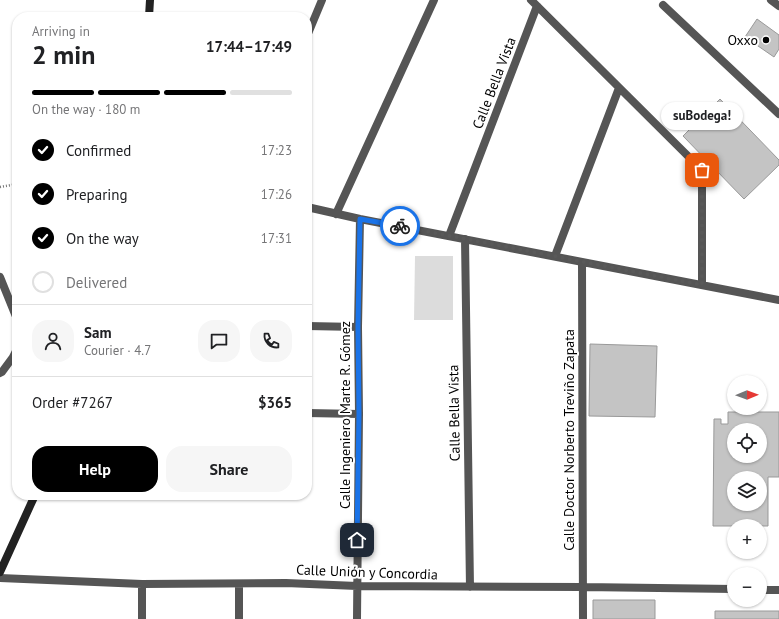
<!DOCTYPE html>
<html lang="en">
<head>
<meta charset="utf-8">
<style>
  body { margin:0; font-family:"PT Sans",sans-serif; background:#f6f6f6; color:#202124; height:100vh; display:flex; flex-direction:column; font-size:15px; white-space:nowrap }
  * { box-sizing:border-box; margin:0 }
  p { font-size:13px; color:#757577 }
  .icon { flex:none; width:22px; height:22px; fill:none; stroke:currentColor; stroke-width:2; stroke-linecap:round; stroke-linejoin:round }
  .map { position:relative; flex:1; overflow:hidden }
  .drawer { position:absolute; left:12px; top:12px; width:300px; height:488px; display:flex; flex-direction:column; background:#fff; border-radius:16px; box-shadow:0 1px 3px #0004 }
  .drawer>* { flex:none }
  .needle { width:26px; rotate:89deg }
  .tools { position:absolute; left:727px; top:375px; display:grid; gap:8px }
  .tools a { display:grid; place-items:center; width:40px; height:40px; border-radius:50%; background:#fff; box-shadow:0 1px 3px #0004; font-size:20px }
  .pin { position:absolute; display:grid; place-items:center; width:34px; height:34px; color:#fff; margin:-17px; border-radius:8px; box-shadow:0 2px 6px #0006 }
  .courier { position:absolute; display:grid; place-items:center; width:40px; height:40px; margin:-20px; border:3px solid #1a73e8; border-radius:50%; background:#fff; color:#222; box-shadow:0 1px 5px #0007 }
  .bubble { position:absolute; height:28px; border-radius:14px; background:#fff; box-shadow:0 1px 3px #0004; font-size:13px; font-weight:700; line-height:28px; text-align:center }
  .overview em { font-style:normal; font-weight:700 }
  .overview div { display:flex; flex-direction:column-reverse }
  .overview { display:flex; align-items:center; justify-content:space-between; height:68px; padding:0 20px }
  h1 { font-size:26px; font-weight:700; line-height:30px }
  .bar { display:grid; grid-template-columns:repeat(4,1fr); gap:6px 4px; align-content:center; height:48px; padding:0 20px }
  .bar i { height:5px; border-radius:3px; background:#e0e0e0 }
  .bar .active { background:#000 }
  .bar p { grid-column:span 4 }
  .line { display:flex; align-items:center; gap:10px; padding:0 20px; border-top:1px solid #e0e0e0 }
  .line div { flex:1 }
  .round { display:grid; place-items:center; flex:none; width:42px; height:42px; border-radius:16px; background:#f6f6f6 }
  ol { padding:0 20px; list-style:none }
  li { display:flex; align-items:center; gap:12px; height:44px }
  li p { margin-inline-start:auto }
  li .icon { padding:4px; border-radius:50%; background:#000; color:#fff; stroke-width:4 }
  li:last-child { color:#757577 }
  li i { width:22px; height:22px; border:2px solid #e0e0e0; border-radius:50% }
  .button { display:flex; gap:8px; margin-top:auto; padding:8px 20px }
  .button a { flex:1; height:46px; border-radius:16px; background:#000; color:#fff; font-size:16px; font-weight:700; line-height:46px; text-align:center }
  .button a+a { background:#f6f6f6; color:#202124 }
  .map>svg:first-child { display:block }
</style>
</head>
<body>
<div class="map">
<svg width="779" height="619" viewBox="0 0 779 619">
  <rect width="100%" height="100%" fill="#fff"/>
  <path fill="#dcdcdc" d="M415 256H453V320H414Z"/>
  <path fill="#c4c4c4" stroke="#999" fill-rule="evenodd" d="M757 19 779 35V49L774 57 745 37Z
    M720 99 779 160V165L744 199 683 136Z
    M590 344 657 346 655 417 589 416Z
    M728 412H779V477H768V526H713L714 419H721V424H728ZM734 430H760V456H734ZM734 478H760V504H734Z
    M593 600H655V619H593Z
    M715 611H779V619H715Z"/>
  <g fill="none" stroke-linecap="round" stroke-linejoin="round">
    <path stroke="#777" stroke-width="2.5" stroke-dasharray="1 2" stroke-linecap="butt" d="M0 187 17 184"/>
    <path stroke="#555" stroke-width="8" d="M771 0 779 6
      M663 5 779 114"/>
    <path stroke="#555" stroke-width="8" d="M531 0 702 170V285
      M307 36 322 0
      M307 207 360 219 779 300
      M336 214 434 0
      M449 236 537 6
      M465 239 470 587
      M555 256 619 88
      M582 262 583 619
      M0 277 17 319
      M307 326 358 327
      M0 373 2 372 13 357 17 349
      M307 413 359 414
      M0 578 142 584 286 583 357 586 583 587 734 589
      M760 590H779
      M142 619V584
      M239 619V584
      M357 619 359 414 358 327 360 219"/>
    <path stroke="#222" stroke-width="8" d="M149 17 150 0
      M0 572 35 495"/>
  </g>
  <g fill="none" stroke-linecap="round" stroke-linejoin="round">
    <path stroke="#595959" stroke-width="4" stroke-dasharray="0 7.2" d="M400 226 702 285V170"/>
    <path stroke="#1a73e8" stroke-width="5" d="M357 540 359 414 358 327 360 219 400 226"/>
  </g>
  <circle fill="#000" stroke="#fff" stroke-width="1.5" cx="766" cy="40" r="4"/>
  <g text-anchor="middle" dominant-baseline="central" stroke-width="4" stroke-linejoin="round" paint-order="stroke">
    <g font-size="14" fill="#000" stroke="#fff" text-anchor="end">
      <text x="758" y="40">Oxxo</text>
    </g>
    <g font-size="14" fill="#000" stroke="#fff">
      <text transform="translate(494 83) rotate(-69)">Calle Bella Vista</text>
      <text transform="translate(454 413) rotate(-91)">Calle Bella Vista</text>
      <text transform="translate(345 415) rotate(-90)">Calle Ingeniero Marte R. Gómez</text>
      <text transform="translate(569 440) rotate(-90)">Calle Doctor Norberto Treviño Zapata</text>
      <text transform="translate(367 572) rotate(2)">Calle Unión y Concordia</text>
    </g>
  </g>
</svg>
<div class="tools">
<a><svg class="needle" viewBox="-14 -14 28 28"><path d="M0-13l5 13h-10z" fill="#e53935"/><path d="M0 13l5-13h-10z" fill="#757577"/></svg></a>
<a><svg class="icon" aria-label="locate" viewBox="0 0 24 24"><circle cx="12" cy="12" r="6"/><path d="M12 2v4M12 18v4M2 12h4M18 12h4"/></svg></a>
<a><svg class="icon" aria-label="layers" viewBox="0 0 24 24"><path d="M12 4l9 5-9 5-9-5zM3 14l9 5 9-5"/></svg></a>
<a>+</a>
<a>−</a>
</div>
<div class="pin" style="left:702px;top:170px;background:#ea580c"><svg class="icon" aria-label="bag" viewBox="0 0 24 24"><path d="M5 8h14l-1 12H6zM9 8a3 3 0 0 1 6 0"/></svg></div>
<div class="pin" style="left:357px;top:540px;background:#1f2937"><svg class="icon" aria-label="home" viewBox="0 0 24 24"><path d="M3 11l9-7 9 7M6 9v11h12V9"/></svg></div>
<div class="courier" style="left:400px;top:226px"><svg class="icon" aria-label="bike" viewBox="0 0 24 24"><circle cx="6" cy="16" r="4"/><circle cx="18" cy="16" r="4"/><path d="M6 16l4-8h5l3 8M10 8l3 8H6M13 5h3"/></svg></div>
<div class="bubble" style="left:661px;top:102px;width:82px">suBodega!</div>
<section class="drawer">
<div class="overview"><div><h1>2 min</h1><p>Arriving in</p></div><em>17:44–17:49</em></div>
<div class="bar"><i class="active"></i><i class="active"></i><i class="active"></i><i></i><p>On the way · 180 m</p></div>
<ol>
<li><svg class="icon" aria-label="check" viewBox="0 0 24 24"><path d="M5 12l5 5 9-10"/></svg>Confirmed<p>17:23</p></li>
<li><svg class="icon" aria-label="check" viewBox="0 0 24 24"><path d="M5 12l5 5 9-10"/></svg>Preparing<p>17:26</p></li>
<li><svg class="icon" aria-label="check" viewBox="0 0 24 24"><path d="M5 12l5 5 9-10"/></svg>On the way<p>17:31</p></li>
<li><i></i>Delivered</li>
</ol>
<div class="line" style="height:72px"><a class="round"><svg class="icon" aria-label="person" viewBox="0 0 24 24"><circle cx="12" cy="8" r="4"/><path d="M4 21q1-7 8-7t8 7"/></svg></a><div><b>Sam</b><p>Courier · 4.7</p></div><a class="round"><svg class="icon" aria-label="chat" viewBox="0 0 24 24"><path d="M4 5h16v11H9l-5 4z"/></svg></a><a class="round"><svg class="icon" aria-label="phone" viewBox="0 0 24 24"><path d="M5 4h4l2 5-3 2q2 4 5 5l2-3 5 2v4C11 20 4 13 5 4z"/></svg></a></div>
<div class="line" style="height:52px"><div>Order #7267</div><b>$365</b></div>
<div class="button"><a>Help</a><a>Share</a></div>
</section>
</div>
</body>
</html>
